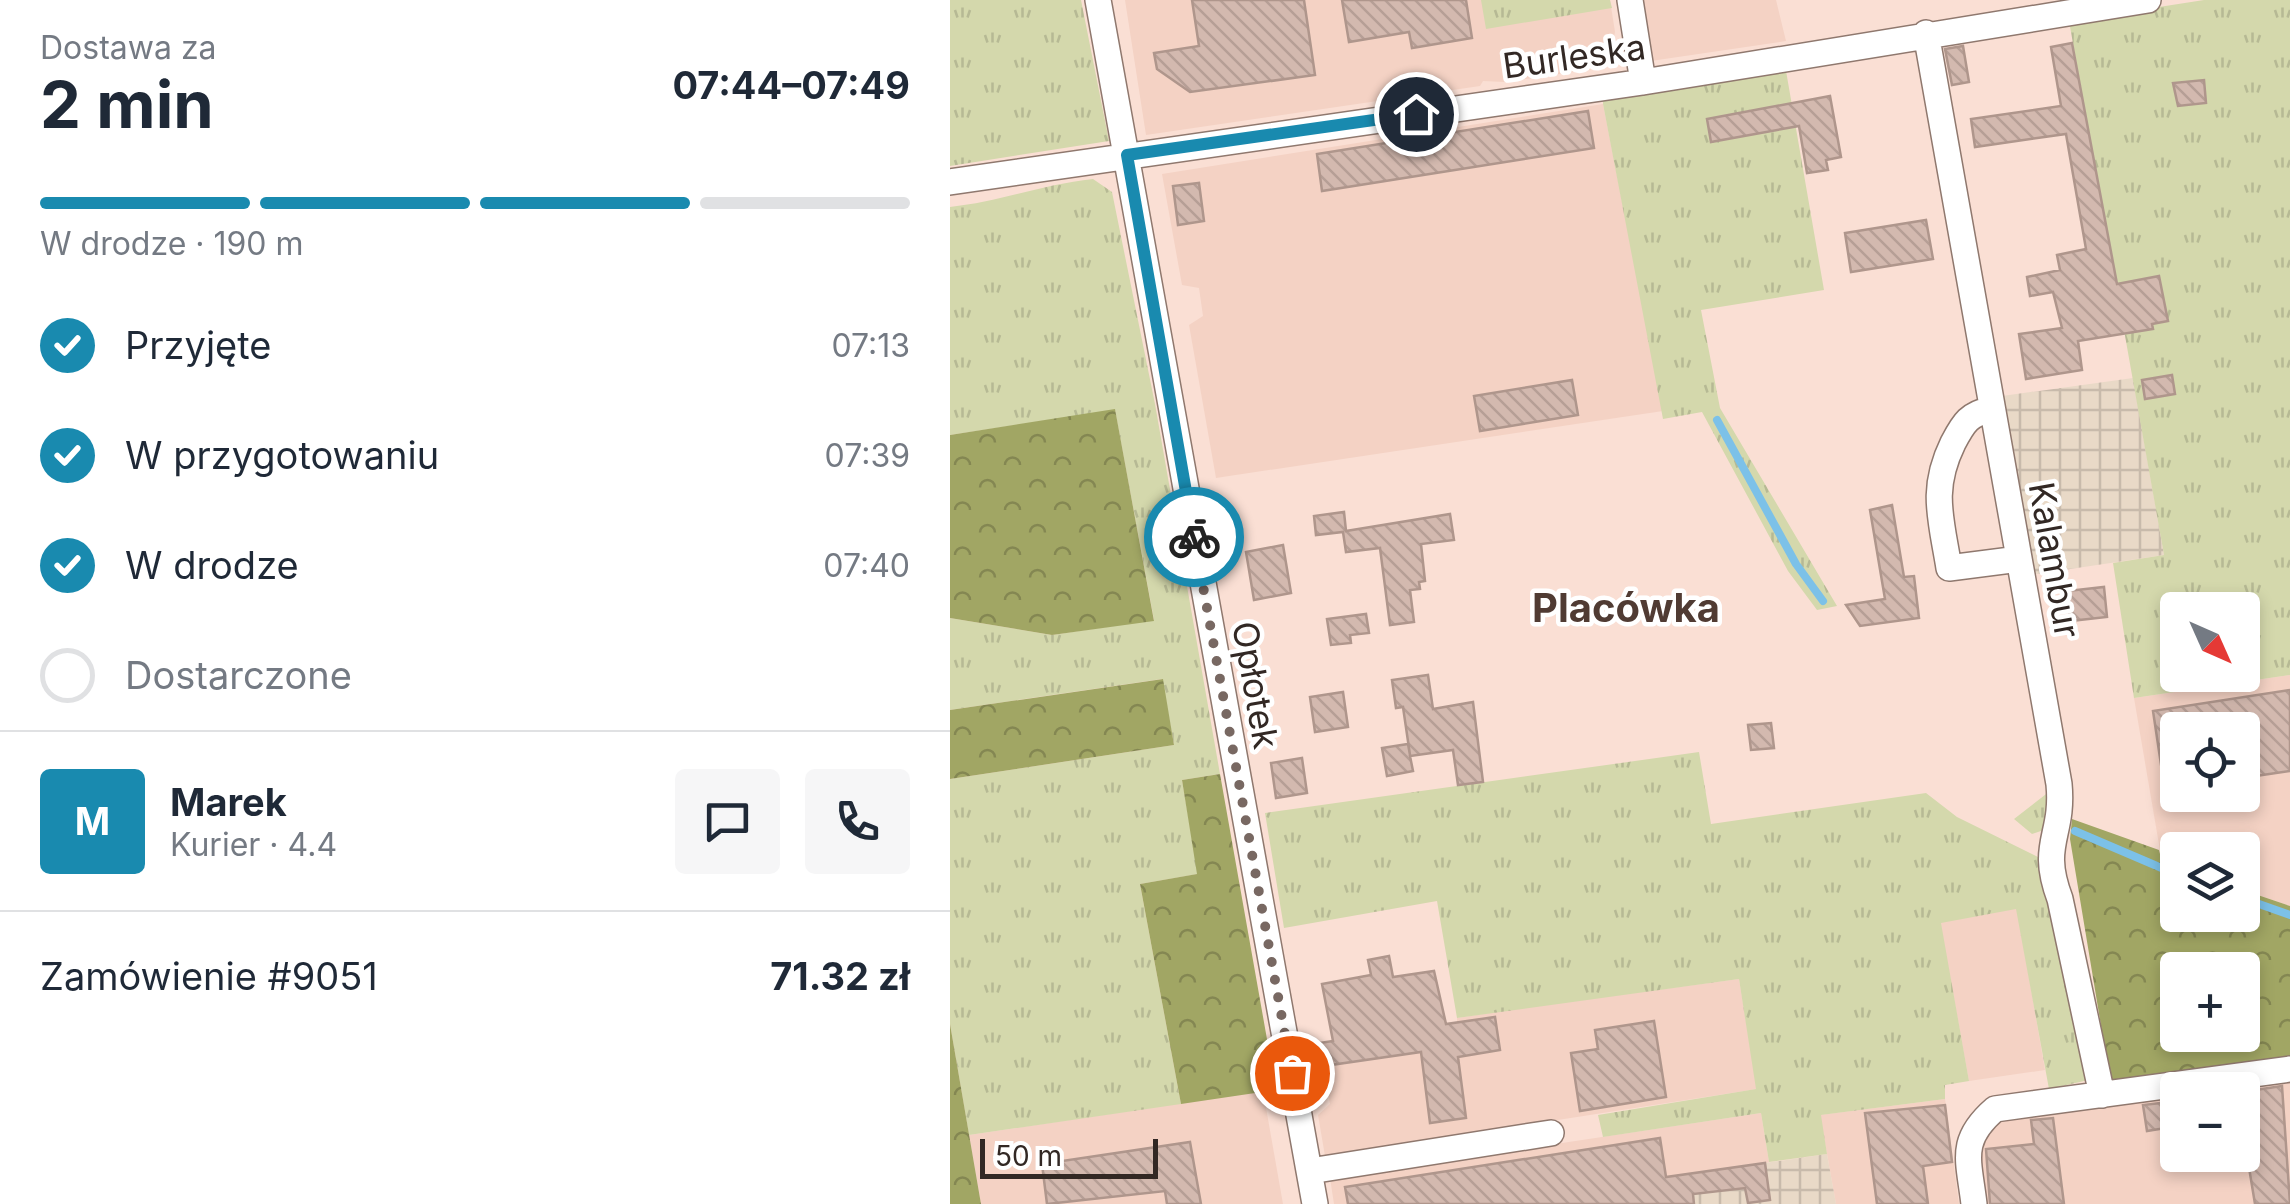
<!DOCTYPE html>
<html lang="pl">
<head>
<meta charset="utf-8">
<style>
  body { margin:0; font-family:Inter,sans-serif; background:#f6f6f7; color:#1f2937; height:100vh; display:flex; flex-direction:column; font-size:38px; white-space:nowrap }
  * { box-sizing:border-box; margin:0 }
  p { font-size:32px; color:#747a83 }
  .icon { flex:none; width:55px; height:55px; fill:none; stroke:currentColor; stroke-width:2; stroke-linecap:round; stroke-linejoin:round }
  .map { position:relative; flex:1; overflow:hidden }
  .panel { display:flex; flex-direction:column; background:#fff; width:950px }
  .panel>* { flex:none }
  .needle { width:65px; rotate:135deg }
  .tools { position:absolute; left:1210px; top:592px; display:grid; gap:20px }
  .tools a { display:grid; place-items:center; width:100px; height:100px; border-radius:10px; background:#fff; box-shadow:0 5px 15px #0003; font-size:50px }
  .scale { position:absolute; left:30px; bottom:25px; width:178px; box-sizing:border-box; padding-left:10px; border:5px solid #322824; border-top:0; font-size:28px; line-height:35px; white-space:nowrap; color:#322824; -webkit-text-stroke:8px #fff; paint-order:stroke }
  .pin { position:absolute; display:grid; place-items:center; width:85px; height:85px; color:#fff; margin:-42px; border:5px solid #fff; border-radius:50%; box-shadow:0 2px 10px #0007 }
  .courier { position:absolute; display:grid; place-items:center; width:100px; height:100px; margin:-50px; border:8px solid #198aaf; border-radius:50%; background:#fff; color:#222; box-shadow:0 2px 12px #0007 }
  .summary em { font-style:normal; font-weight:700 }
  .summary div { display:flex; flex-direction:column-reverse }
  .summary { display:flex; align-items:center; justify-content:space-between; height:170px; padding:0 40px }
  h1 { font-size:65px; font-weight:700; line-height:75px }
  .bar { display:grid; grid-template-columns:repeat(4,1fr); gap:15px 10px; align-content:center; height:120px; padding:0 40px }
  .bar i { height:12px; border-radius:8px; background:#e0e1e3 }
  .bar .selected { background:#198aaf }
  .bar p { grid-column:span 4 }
  .line { display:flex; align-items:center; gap:25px; padding:0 40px; border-top:2px solid #e0e1e3 }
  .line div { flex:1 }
  .round { display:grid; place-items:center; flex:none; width:105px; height:105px; border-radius:10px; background:#f6f6f7 }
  ol { padding:0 40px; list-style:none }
  li { display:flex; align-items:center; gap:30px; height:110px }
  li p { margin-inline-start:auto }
  li .icon { padding:10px; border-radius:50%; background:#198aaf; color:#fff; stroke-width:4 }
  li:last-child { color:#747a83 }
  li i { width:55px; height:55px; border:5px solid #e0e1e3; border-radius:50% }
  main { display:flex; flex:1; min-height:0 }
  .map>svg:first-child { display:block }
</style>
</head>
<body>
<main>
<section class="panel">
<div class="summary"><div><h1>2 min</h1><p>Dostawa za</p></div><em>07:44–07:49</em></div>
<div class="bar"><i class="selected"></i><i class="selected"></i><i class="selected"></i><i></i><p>W drodze · 190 m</p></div>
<ol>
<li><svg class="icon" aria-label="check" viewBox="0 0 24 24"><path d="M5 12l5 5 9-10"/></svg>Przyjęte<p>07:13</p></li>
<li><svg class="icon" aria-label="check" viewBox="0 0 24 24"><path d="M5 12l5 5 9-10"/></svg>W przygotowaniu<p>07:39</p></li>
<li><svg class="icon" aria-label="check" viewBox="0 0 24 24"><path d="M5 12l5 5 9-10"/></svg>W drodze<p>07:40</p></li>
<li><i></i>Dostarczone</li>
</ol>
<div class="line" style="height:180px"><b class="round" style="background:#198aaf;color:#fff">M</b><div><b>Marek</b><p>Kurier · 4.4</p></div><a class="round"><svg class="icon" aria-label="chat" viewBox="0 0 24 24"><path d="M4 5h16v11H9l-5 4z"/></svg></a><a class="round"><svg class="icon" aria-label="phone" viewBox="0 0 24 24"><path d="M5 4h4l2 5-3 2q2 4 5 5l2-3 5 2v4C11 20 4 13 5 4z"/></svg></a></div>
<div class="line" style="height:130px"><div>Zamówienie #9051</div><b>71.32 zł</b></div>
</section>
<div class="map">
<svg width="1340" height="1204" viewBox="0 0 1340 1204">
  <defs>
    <pattern id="industrial-grid" width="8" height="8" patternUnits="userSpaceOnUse" patternTransform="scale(2.5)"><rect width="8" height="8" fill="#e9d9c7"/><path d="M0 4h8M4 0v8" fill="none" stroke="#c8baab"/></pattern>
    <pattern id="grass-tufts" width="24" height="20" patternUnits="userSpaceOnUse" patternTransform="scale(2.5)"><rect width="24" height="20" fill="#d4d8ac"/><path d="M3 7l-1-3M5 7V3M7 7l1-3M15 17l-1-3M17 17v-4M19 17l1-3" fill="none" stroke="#b6b994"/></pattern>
    <pattern id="forest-crowns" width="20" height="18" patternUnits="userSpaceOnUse" patternTransform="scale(2.5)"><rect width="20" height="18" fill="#a1a664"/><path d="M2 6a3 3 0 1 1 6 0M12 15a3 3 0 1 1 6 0" fill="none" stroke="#848752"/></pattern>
    <pattern id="building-back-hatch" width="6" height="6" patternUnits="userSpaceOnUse" patternTransform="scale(2.5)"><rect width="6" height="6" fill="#d3b9af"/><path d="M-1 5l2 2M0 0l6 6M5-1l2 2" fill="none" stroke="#b69f96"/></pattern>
  </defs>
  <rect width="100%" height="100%" fill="#fadfd4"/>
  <path fill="#f4d2c4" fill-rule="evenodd" d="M175 0H660L665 32 658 67 555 82 533 81 530 86 196 135Z
    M685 0H826L836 41 694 62Z
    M653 104 713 411 266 478 239 325 253 316 249 288 232 285 212 174Z
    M1340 675V906L1293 890 1292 850H1228L1227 867 1212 862 1184 698ZM1228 730H1292V795H1228Z
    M1067 908 1095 1070 1019 1081 990 922Z
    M789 979 807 1089 375 1156 368 1115 380 1104 376 1084 362 1078 356 1045 507 1023V1018L571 1008Z
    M1340 1081V1204H1035L1028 1152 1040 1123 1227 1096 1228 1155H1292V1090H1266Z
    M313 1091 333 1204H31L19 1135Z
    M995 1099 1009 1204H886L870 1115Z
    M811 1113 819 1162 724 1204H384L380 1178Z"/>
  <path fill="url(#industrial-grid)" d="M1183 378 1214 555 1081 575 1052 396Z
    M877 1154 886 1204H724L719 1177Z"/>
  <path fill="url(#grass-tufts)" fill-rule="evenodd" d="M0 0H131L159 141 0 166Z
    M531 0H660L662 8 536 29Z
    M1254 0H1340V675L1184 698 1163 563 1214 555 1119 21ZM1228 610H1292V675H1228Z
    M835 65 874 290 751 310 770 408 887 606 867 610 838 571 752 412 713 419 653 104V95Z
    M143 179 162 192 205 404 270 774 232 780 248 874 190 884 231 1104 19 1135 0 1024V779L224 745 212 679 0 710V618L102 635 204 620 165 410 0 435V207C49 202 94 184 143 179Z
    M749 752 761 824 976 793 1007 817 1088 857 1143 1079 1099 1089 1066 909 991 923 1019 1081 995 1085V1099L871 1115 877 1154 819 1162 811 1113 653 1137 648 1115 806 1089 789 979 507 1018 487 901 334 928 315 813Z
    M1100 791 1094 830 1082 834 1064 819Z"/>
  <path fill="url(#forest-crowns)" fill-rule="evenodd" d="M165 409 204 621 102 635 0 618V435Z
    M213 679 224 745 0 779V710Z
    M270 774 326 1090 231 1104 190 884 247 874 232 780Z
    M1122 819 1209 850 1212 862 1227 867 1228 915H1292L1293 890 1340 906V1056L1160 1080 1120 839ZM1228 970H1292V1035H1228Z
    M0 1024 31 1204H0Z"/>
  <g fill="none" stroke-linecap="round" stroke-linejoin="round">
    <path stroke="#7cc1e8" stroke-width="8" d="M767 420 846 564 873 601
      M1125 831 1228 875
      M1292 898 1340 915"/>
  </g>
  <path fill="url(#building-back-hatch)" stroke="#af968c" stroke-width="2.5" d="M242 0H354L365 75 240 92 207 69 204 53 249 46Z
    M392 0H516L522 38 462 48 459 32 399 42Z
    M1122 43 1167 284 1209 276 1218 321 1202 324 1203 329 1128 341 1132 370 1076 379 1069 334 1112 328 1103 292 1080 296 1077 277 1110 270 1107 255 1136 249 1116 134 1025 147 1021 119 1111 106 1101 47Z
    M1013 46 1019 82 1002 85 995 49Z
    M1254 80 1256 103 1228 106 1223 83Z
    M880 96 891 157 876 160 878 170 857 173 849 126 761 142 757 119Z
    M638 111 644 148 372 191 367 154Z
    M249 183 254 221 228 225 223 186Z
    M976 220 983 259 901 272 895 233Z
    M1222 375 1225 394 1195 399 1192 380Z
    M622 380 628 415 530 431 524 396Z
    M942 505 954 577 964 576 969 618 910 626 896 605 935 599 920 510Z
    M394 512 396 531 500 514 504 540 471 544 475 581 469 582 470 589 460 590 464 622 440 625 430 548 396 552 393 532 366 535 364 516Z
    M333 545 341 593 304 600 296 552Z
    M1154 587 1157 617 1120 621 1117 591Z
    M416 614 419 633 400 635 401 643 381 645 377 619Z
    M478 675 483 709 523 702 533 782 508 785 503 750 460 756 463 771 437 776 432 748 458 744 460 755 453 707 446 708 442 680Z
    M1340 690V771L1292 778V730H1228V797L1216 798 1203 711Z
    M393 692 398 727 365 732 360 697Z
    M821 723 824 748 801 750 798 725Z
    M352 758 357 793 326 798 321 763Z
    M439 956 443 977 484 971 496 1024 545 1017 550 1050 508 1057 516 1118 480 1123 471 1052 360 1068 356 1045 383 1041 372 984 421 975 418 960Z
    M704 1021 716 1097 630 1111 621 1053 648 1049 645 1030Z
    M1332 1086 1340 1204H1305L1292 1125V1092Z
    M1228 1101V1126L1197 1131 1193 1105Z
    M995 1105 1002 1162 973 1166 978 1204H927L915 1113Z
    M1103 1118 1114 1204H1040L1036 1149 1084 1144 1081 1120Z
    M710 1138 716 1177 815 1163 820 1200 798 1203 795 1188 743 1194 744 1204H398L395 1187Z
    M240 1142 251 1204H217L215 1191 97 1204 92 1164Z"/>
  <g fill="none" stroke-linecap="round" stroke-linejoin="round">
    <defs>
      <path id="minor" d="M148 0 365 1204
        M680 0 693 82
        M976 33 1109 784C1114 837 1089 843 1110 899L1152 1095
        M0 182 693 82 1198 0
        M1042 409C1019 414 1014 422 1003 443 980 490 991 518 999 568L1069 559
        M360 1171 601 1133
        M1024 1204C1019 1160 1008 1141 1045 1109L1340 1069"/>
    </defs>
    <use href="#minor" stroke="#8f786e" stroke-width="28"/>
    <use href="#minor" stroke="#fff" stroke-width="25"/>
  </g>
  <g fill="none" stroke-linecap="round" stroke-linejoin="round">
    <path stroke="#786862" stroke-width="10" stroke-dasharray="0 18" d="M244 537 342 1073"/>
    <path stroke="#198aaf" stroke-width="12" d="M244 537 177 155 466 114"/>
  </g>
  <g text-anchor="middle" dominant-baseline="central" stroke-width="9" stroke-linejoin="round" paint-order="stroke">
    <g font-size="35" fill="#322824" stroke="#fff">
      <text transform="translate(624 56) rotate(-8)">Burleska</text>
      <text transform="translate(1105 560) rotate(80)">Kalambur</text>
      <text transform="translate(306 685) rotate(80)">Opłotek</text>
    </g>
    <g font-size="40" font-weight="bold" fill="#503b33" stroke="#fff">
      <text x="676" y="607">Placówka</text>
    </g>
  </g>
</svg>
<div class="tools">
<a><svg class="needle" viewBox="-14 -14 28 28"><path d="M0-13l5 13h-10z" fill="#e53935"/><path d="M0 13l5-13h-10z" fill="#747a83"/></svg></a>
<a><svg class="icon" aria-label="locate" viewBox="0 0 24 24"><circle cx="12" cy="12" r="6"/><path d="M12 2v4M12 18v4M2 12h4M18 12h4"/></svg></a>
<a><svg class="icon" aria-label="layers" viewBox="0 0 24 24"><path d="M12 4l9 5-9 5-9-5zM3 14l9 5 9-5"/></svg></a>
<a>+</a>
<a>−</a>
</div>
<div class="scale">50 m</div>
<div class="pin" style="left:342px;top:1073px;background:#ea580c"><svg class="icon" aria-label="bag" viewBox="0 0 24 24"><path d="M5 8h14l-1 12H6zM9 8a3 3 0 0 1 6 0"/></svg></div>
<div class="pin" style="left:466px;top:114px;background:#1f2937"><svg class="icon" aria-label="home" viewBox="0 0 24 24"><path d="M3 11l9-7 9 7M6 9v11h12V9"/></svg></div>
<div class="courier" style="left:244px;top:537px"><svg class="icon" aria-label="bike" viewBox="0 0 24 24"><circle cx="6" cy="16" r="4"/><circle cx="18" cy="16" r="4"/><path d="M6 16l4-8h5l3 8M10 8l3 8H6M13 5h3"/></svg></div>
</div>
</main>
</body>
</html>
